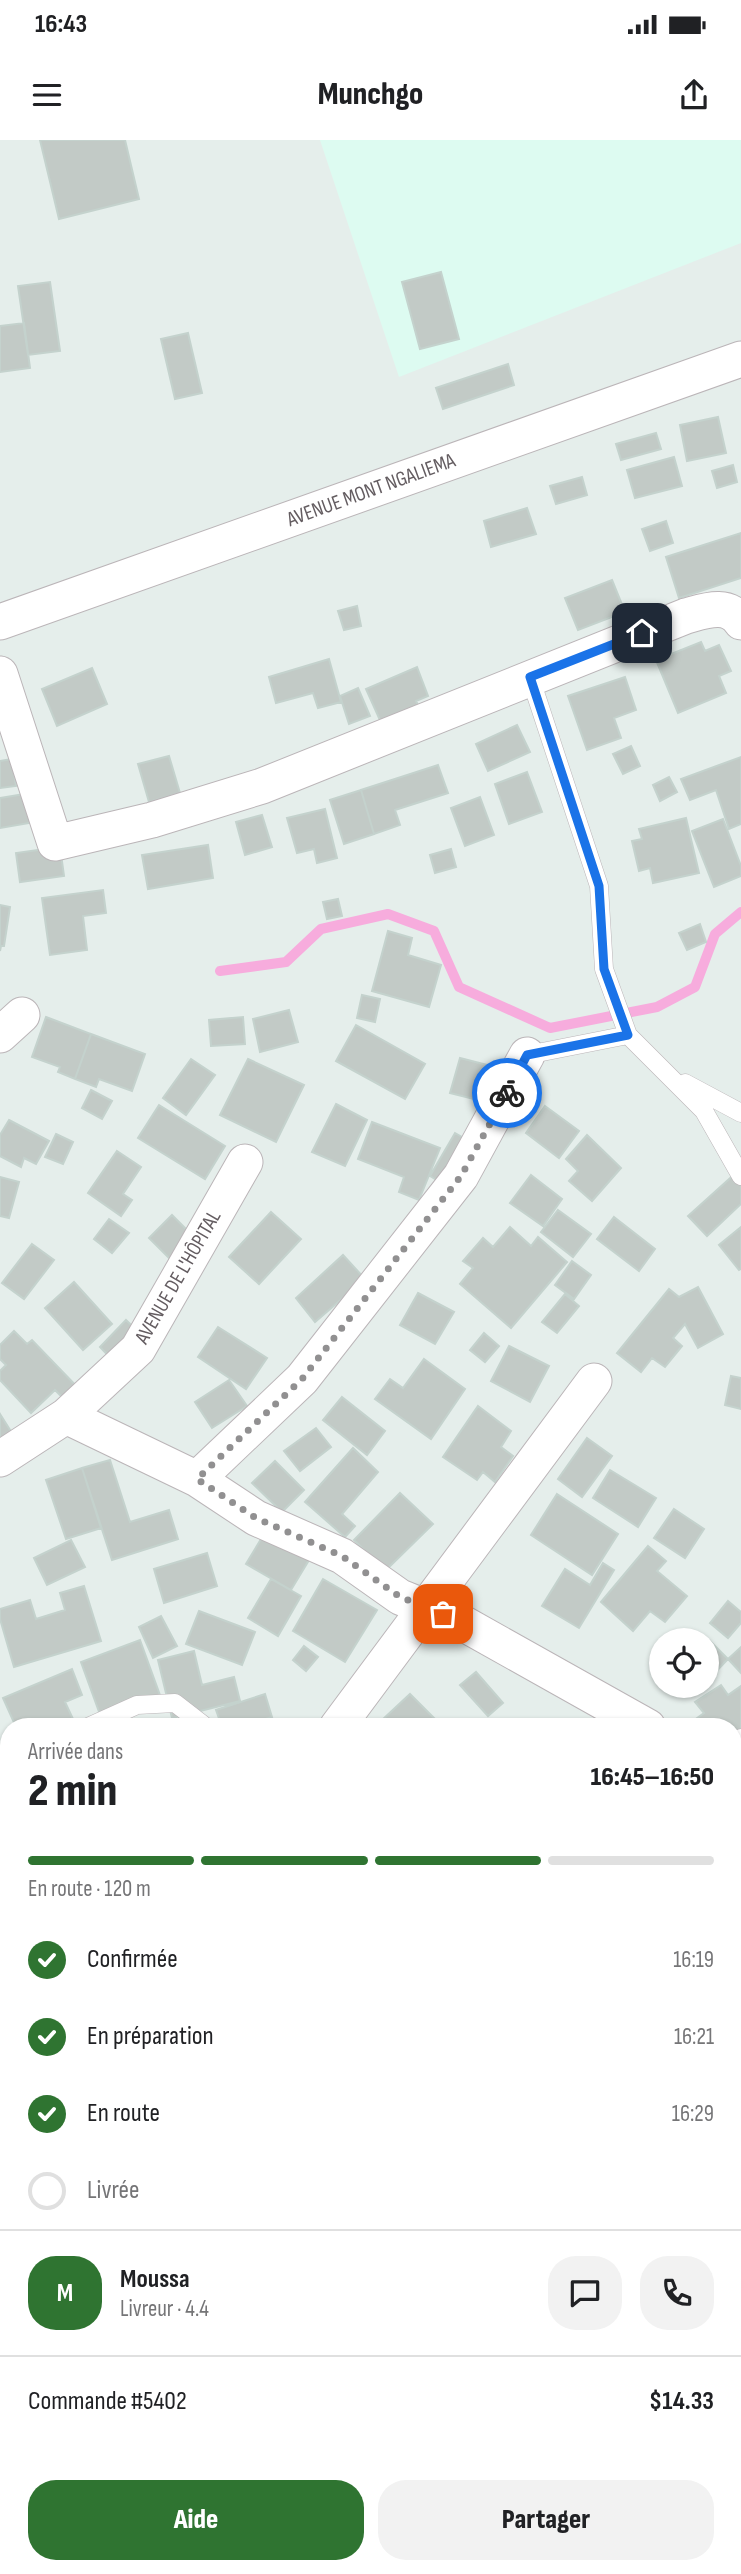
<!DOCTYPE html>
<html lang="fr">
<head>
<meta charset="utf-8">
<style>
  body { margin:0; font-family:"Sofia Sans Condensed",sans-serif; background:#f2f2f2; color:#202124; height:100vh; display:flex; flex-direction:column; font-size:26px; white-space:nowrap }
  * { box-sizing:border-box; margin:0 }
  p { font-size:23px; color:#757577 }
  .icon { flex:none; width:38px; height:38px; fill:none; stroke:currentColor; stroke-width:2; stroke-linecap:round; stroke-linejoin:round }
  .map { position:relative; flex:1; overflow:hidden }
  .details { position:absolute; left:0px; top:1578px; width:742px; height:856px; display:flex; flex-direction:column; background:#fff; border-radius:28px 28px 0 0; box-shadow:0 2px 5px #0004 }
  .details>* { flex:none }
  .fabs { position:absolute; left:649px; top:1488px; display:grid; gap:14px }
  .fabs a { display:grid; place-items:center; width:70px; height:70px; border-radius:50%; background:#fff; box-shadow:0 2px 5px #0004; font-size:35px }
  .pin { position:absolute; display:grid; place-items:center; width:60px; height:60px; color:#fff; margin:-30px; border-radius:14px; box-shadow:0 4px 10px #0006 }
  .courier { position:absolute; display:grid; place-items:center; width:70px; height:70px; margin:-35px; border:5px solid #1a73e8; border-radius:50%; background:#fff; color:#222; box-shadow:0 2px 9px #0007 }
  .headline em { font-style:normal; font-weight:800 }
  .headline div { display:flex; flex-direction:column-reverse }
  .headline { display:flex; align-items:center; justify-content:space-between; height:119px; padding:0 28px }
  h1 { font-size:46px; font-weight:800; line-height:52px }
  .bar { display:grid; grid-template-columns:repeat(4,1fr); gap:10px 7px; align-content:center; height:84px; padding:0 28px }
  .bar i { height:9px; border-radius:5px; background:#e0e0e0 }
  .bar .on { background:#2f7431 }
  .bar p { grid-column:span 4 }
  .line { display:flex; align-items:center; gap:18px; padding:0 28px; border-top:2px solid #e0e0e0 }
  .line div { flex:1 }
  .round { display:grid; place-items:center; flex:none; width:74px; height:74px; border-radius:28px; background:#f2f2f2 }
  ol { padding:0 28px; list-style:none }
  li { display:flex; align-items:center; gap:21px; height:77px }
  li p { margin-inline-start:auto }
  li .icon { padding:7px; border-radius:50%; background:#2f7431; color:#fff; stroke-width:4 }
  li:last-child { color:#757577 }
  li i { width:38px; height:38px; border:4px solid #e0e0e0; border-radius:50% }
  .action { display:flex; gap:14px; margin-top:auto; padding:14px 28px }
  .action a { flex:1; height:80px; border-radius:28px; background:#2f7431; color:#fff; font-size:28px; font-weight:800; line-height:80px; text-align:center }
  .action a+a { background:#f2f2f2; color:#202124 }
  .status { display:flex; justify-content:space-between; align-items:center; height:49px; padding:0 35px; background:#fff; direction:ltr }
  .status svg { height:19px; fill:currentColor }
  header { display:flex; justify-content:space-between; align-items:center; height:91px; padding:0 28px; background:#fff; font-size:32px; font-weight:800 }
  .map>svg:first-child { display:block }
</style>
</head>
<body>
<div class="status"><b>16:43</b><svg viewBox="0 0 49 12"><path d="M0 12V9h3v3zM5 12V6h3v6zM10 12V3h3v9zM15 12V0h3v12zM26 1h20v11H26zM47 4h2v5h-2z"/></svg></div>
<header><svg class="icon" aria-label="menu" viewBox="0 0 24 24"><path d="M4 6h16M4 12h16M4 18h16"/></svg>Munchgo<svg class="icon" aria-label="share" viewBox="0 0 24 24"><path d="M12 15V3M7 8l5-5 5 5M5 13v7h14v-7"/></svg></header>
<div class="map">
<svg width="741" height="2434" viewBox="0 0 741 2434">
  <rect width="100%" height="100%" fill="#e5eeeb"/>
  <path fill="#ddfbf1" d="M320 0H741V103L399 237Z"/>
  <g fill="none" stroke-linecap="round" stroke-linejoin="round">
    <path stroke="#f7acdd" stroke-width="10" d="M220 831 286 822 321 789 388 774 434 791 459 847 550 888 657 867 695 847 715 794 741 772"/>
  </g>
  <path fill="#c2cac6" stroke="#c4d2cd" stroke-width="2" d="M40 0H125L139 59 59 79Z
    M441 132 459 199 420 209 402 142Z
    M50 142 60 211 28 215 18 146Z
    M24 183 30 228 0 232V186Z
    M188 193 202 253 175 259 161 199Z
    M508 224 514 245 443 269 436 248Z
    M718 277 726 313 687 321 680 285Z
    M656 293 661 309 621 320 616 304Z
    M674 317 682 346 635 358 627 330Z
    M733 325 737 342 717 348 712 331Z
    M582 337 587 355 556 364 550 346Z
    M527 368 536 394 491 407 484 381Z
    M666 381 673 403 650 411 642 389Z
    M741 393V438L679 458 666 417Z
    M612 440 625 472 578 490 565 458Z
    M357 466 361 486 344 490 338 471Z
    M701 502 705 511 719 505 731 531 719 536 726 553 678 573 656 520Z
    M329 519 341 562 318 568 313 553 276 563 269 537Z
    M417 527 428 556 416 561 421 571 383 587 366 549Z
    M92 528 107 564 57 586 42 549Z
    M625 537 636 570 614 578 621 598 587 610 568 556Z
    M358 548 370 576 349 584 340 556Z
    M517 585 530 612 488 631 476 604Z
    M631 606 640 626 623 634 613 614Z
    M169 616 180 653 149 662 138 624Z
    M741 617V684L729 689 716 650 690 660 681 639Z
    M12 619 16 646 0 648V621Z
    M438 625 448 653 395 670 400 685 374 694 361 650Z
    M527 632 542 672 509 684 495 644Z
    M669 637 677 652 660 661 653 645Z
    M361 650 374 694 344 704 330 660Z
    M31 653 35 682 0 688V658Z
    M480 657 494 695 465 706 451 668Z
    M325 669 337 718 317 723 314 709 297 713 287 678Z
    M262 675 272 707 245 715 236 682Z
    M686 678 699 733 653 743 650 728 639 731 632 701 642 699 639 689Z
    M723 679 741 726V736L714 747 692 691Z
    M208 705 213 738 148 749 142 715Z
    M60 707 64 736 20 742 16 713Z
    M451 709 456 727 435 733 430 715Z
    M103 750 106 773 83 776 87 810 50 815 42 758Z
    M338 759 342 776 327 779 323 762Z
    M0 765 10 767 4 806H1L0 811Z
    M700 784 706 802 687 810 679 793Z
    M388 791 412 798 408 815 441 825 429 867 372 851Z
    M362 855 380 859 375 882 357 878Z
    M289 870 298 902 260 912 253 879Z
    M46 877 91 894 75 939 58 932 60 927 32 917Z
    M243 877 245 904 211 906 209 880Z
    M356 885 425 924 405 959 336 921Z
    M91 894 145 914 132 951 99 939 96 947 75 939Z
    M460 918 503 929 494 964 450 953Z
    M191 919 215 935 186 975 163 958Z
    M248 919 304 945 276 1002 220 975Z
    M91 950 112 961 102 979 82 968Z
    M336 964 367 980 345 1026 312 1012Z
    M159 965 225 1006 205 1039 138 998Z
    M545 966 579 991 559 1018 526 993Z
    M9 980 49 1001 36 1024 24 1018 21 1027 0 1016V995Z
    M372 982 440 1008 419 1060 399 1052 404 1037 358 1019Z
    M455 993 478 1006 451 1049 430 1036Z
    M56 994 73 1002 63 1024 45 1017Z
    M587 995 621 1028 592 1061 569 1041 578 1031 566 1019Z
    M117 1011 141 1027 123 1054 132 1060 121 1076 88 1053Z
    M737 1032 741 1036V1064L707 1096 688 1076Z
    M531 1035 562 1059 543 1086 510 1063Z
    M0 1037 19 1042 9 1078 0 1076Z
    M558 1070 591 1094 573 1117 541 1092Z
    M271 1072 301 1099 259 1144 229 1117Z
    M172 1075 207 1110 184 1133 149 1098Z
    M614 1077 655 1109 639 1131 597 1099Z
    M109 1079 129 1093 112 1113 94 1099Z
    M510 1087 531 1106 538 1097 567 1122 511 1188 460 1144 473 1128 463 1121 483 1098 493 1107Z
    M741 1087V1129L739 1130 719 1105Z
    M32 1104 54 1120 24 1159 2 1143Z
    M343 1115 365 1139 315 1182 296 1158Z
    M572 1121 591 1135 574 1159 555 1145Z
    M74 1142 112 1184 83 1210 45 1168Z
    M698 1147 723 1194 698 1208 685 1184 673 1198 682 1206 665 1227 652 1218 641 1232 617 1213 669 1149 679 1157Z
    M418 1153 454 1172 435 1204 400 1185Z
    M565 1154 579 1166 557 1193 542 1182Z
    M126 1180 147 1200 120 1228 100 1207Z
    M218 1187 267 1218 246 1249 198 1217Z
    M14 1191 27 1204 32 1200 84 1254 71 1266 55 1250 31 1273 0 1240V1231L6 1225 0 1219V1205Z
    M484 1193 499 1206 485 1222 470 1210Z
    M509 1206 549 1226 530 1262 491 1241Z
    M424 1219 465 1249 431 1299 375 1259 390 1239 403 1248Z
    M731 1236 741 1238V1269L725 1265Z
    M229 1240 247 1266 212 1288 195 1262Z
    M342 1257 385 1291 367 1315 323 1280Z
    M478 1266 511 1291 501 1307 513 1316 495 1342 483 1332 477 1340 443 1317Z
    M0 1274 17 1301 0 1312Z
    M316 1288 331 1307 300 1331 284 1311Z
    M587 1298 612 1316 582 1357 558 1339Z
    M353 1308 378 1332 342 1374 355 1386 345 1397 305 1362Z
    M110 1320 130 1382 169 1370 178 1399 112 1420 82 1328Z
    M275 1321 304 1350 282 1372 252 1343Z
    M82 1328 101 1388 66 1399 46 1340Z
    M610 1330 656 1358 638 1387 593 1358Z
    M400 1353 433 1384 385 1431 354 1400Z
    M557 1354 618 1394 592 1435 531 1395Z
    M674 1369 704 1389 685 1418 654 1398Z
    M264 1394 309 1420 291 1450 246 1424Z
    M71 1400 85 1427 47 1445 34 1418Z
    M648 1406 666 1421 657 1431 687 1456 665 1482 650 1471 633 1491 601 1462Z
    M207 1413 217 1446 164 1463 154 1429Z
    M603 1423 614 1430 579 1488 542 1466 565 1429 590 1445Z
    M271 1439 301 1456 278 1496 248 1478Z
    M323 1439 377 1470 345 1522 293 1491Z
    M84 1446 101 1501 14 1527 0 1479V1469L30 1460 36 1479 65 1470 60 1453Z
    M728 1461 741 1472V1483L728 1498 710 1483Z
    M199 1471 255 1492 242 1525 186 1504Z
    M161 1476 177 1506 153 1518 139 1487Z
    M140 1500 161 1558 102 1580 81 1522Z
    M709 1500 728 1519 708 1540 707 1502Z
    M304 1506 318 1517 306 1531 293 1520Z
    M741 1507V1533L728 1519Z
    M194 1511 202 1545 234 1537 240 1561 172 1578 158 1520Z
    M72 1529 82 1555 65 1562 73 1579 54 1587H16L3 1558Z
    M476 1532 503 1563 488 1576 460 1545Z
    M721 1545 728 1555 741 1546V1597L733 1603V1587H697L693 1581 704 1573 695 1562Z
    M265 1554 272 1577 242 1587H222L216 1570Z
    M410 1554 443 1587H389L382 1580Z
    M0 1715 9 1740 0 1744Z
    M9 1789V1814L0 1818V1792Z
    M733 1853 741 1856 740 1914 733 1912Z
    M9 1932V2009L5 2012 0 2006V1934L2 1937Z
    M9 2147V2204L0 2197V2158Z
    M733 2147 741 2151V2214L733 2211Z
    M0 2222 9 2233V2248L0 2255Z
    M9 2350V2400L2 2407 0 2405V2359Z
    M63 2426H78L83 2434H46Z
    M269 2426H332L311 2434H272Z
    M370 2426H420L421 2433 371 2434Z
    M501 2426H551L558 2434H508Z"/>
  <g fill="none" stroke-linecap="round" stroke-linejoin="round">
    <defs>
      <path id="service" d="M530 537 599 746 604 829 628 895 704 971 741 1036
        M527 915 628 895
        M685 943 741 973
        M88 1587 137 1565 175 1563 206 1587
        M733 1604 741 1598
        M549 2426 556 2434
        M186 2434 204 2426"/>
      <path id="minor" d="M0 482 741 219
        M0 534 55 703 152 680 262 646 686 476C705 471 728 462 741 482
        M0 895 22 875
        M66 1276 197 1339 256 1378 342 1416 400 1457 459 1481 648 1587
        M0 1319 66 1276 138 1209 245 1022
        M197 1339 302 1239 461 1036 527 915
        M337 1587 594 1241
        M733 1806 741 1808
        M0 1890 9 1885
        M733 1971 741 1975
        M733 2284 741 2281
        M733 2406 741 2408
        M598 2434 606 2426"/>
      <path id="tertiary" d="M0 2116 9 2126
        M213 2426 216 2434"/>
    </defs>
    <use href="#service" stroke="#bbb5b8" stroke-width="19"/>
    <use href="#minor" stroke="#bbb5b8" stroke-width="37"/>
    <use href="#tertiary" stroke="#bbb5b8" stroke-width="40"/>
    <use href="#service" stroke="#fff" stroke-width="18"/>
    <use href="#minor" stroke="#fff" stroke-width="35"/>
    <use href="#tertiary" stroke="#fff" stroke-width="38"/>
  </g>
  <g fill="none" stroke-linecap="round" stroke-linejoin="round">
    <path stroke="#919091" stroke-width="7" stroke-dasharray="0 12.6" d="M443 1474 400 1457 342 1416 256 1378 197 1339 302 1239 461 1036 507 953"/>
    <path stroke="#1a73e8" stroke-width="9" d="M507 953 527 915 628 895 604 829 599 746 530 537 642 493"/>
  </g>
  <g text-anchor="middle" dominant-baseline="central" stroke-width="5" stroke-linejoin="round" paint-order="stroke">
    <g font-size="21" fill="#645d61" stroke="#fff">
      <text transform="translate(371 350) rotate(-20)">AVENUE MONT NGALIEMA</text>
      <text transform="translate(178 1137) rotate(-60)">AVENUE DE L'HÔPITAL</text>
    </g>
  </g>
</svg>
<div class="fabs">
<a><svg class="icon" aria-label="locate" viewBox="0 0 24 24"><circle cx="12" cy="12" r="6"/><path d="M12 2v4M12 18v4M2 12h4M18 12h4"/></svg></a>
</div>
<div class="pin" style="left:443px;top:1474px;background:#ea580c"><svg class="icon" aria-label="bag" viewBox="0 0 24 24"><path d="M5 8h14l-1 12H6zM9 8a3 3 0 0 1 6 0"/></svg></div>
<div class="pin" style="left:642px;top:493px;background:#1f2937"><svg class="icon" aria-label="home" viewBox="0 0 24 24"><path d="M3 11l9-7 9 7M6 9v11h12V9"/></svg></div>
<div class="courier" style="left:507px;top:953px"><svg class="icon" aria-label="bike" viewBox="0 0 24 24"><circle cx="6" cy="16" r="4"/><circle cx="18" cy="16" r="4"/><path d="M6 16l4-8h5l3 8M10 8l3 8H6M13 5h3"/></svg></div>
<section class="details">
<div class="headline"><div><h1>2 min</h1><p>Arrivée dans</p></div><em>16:45–16:50</em></div>
<div class="bar"><i class="on"></i><i class="on"></i><i class="on"></i><i></i><p>En route · 120 m</p></div>
<ol>
<li><svg class="icon" aria-label="check" viewBox="0 0 24 24"><path d="M5 12l5 5 9-10"/></svg>Confirmée<p>16:19</p></li>
<li><svg class="icon" aria-label="check" viewBox="0 0 24 24"><path d="M5 12l5 5 9-10"/></svg>En préparation<p>16:21</p></li>
<li><svg class="icon" aria-label="check" viewBox="0 0 24 24"><path d="M5 12l5 5 9-10"/></svg>En route<p>16:29</p></li>
<li><i></i>Livrée</li>
</ol>
<div class="line" style="height:126px"><b class="round" style="background:#2f7431;color:#fff">M</b><div><b>Moussa</b><p>Livreur · 4.4</p></div><a class="round"><svg class="icon" aria-label="chat" viewBox="0 0 24 24"><path d="M4 5h16v11H9l-5 4z"/></svg></a><a class="round"><svg class="icon" aria-label="phone" viewBox="0 0 24 24"><path d="M5 4h4l2 5-3 2q2 4 5 5l2-3 5 2v4C11 20 4 13 5 4z"/></svg></a></div>
<div class="line" style="height:91px"><div>Commande #5402</div><b>$14.33</b></div>
<div class="action"><a>Aide</a><a>Partager</a></div>
</section>
</div>
</body>
</html>
